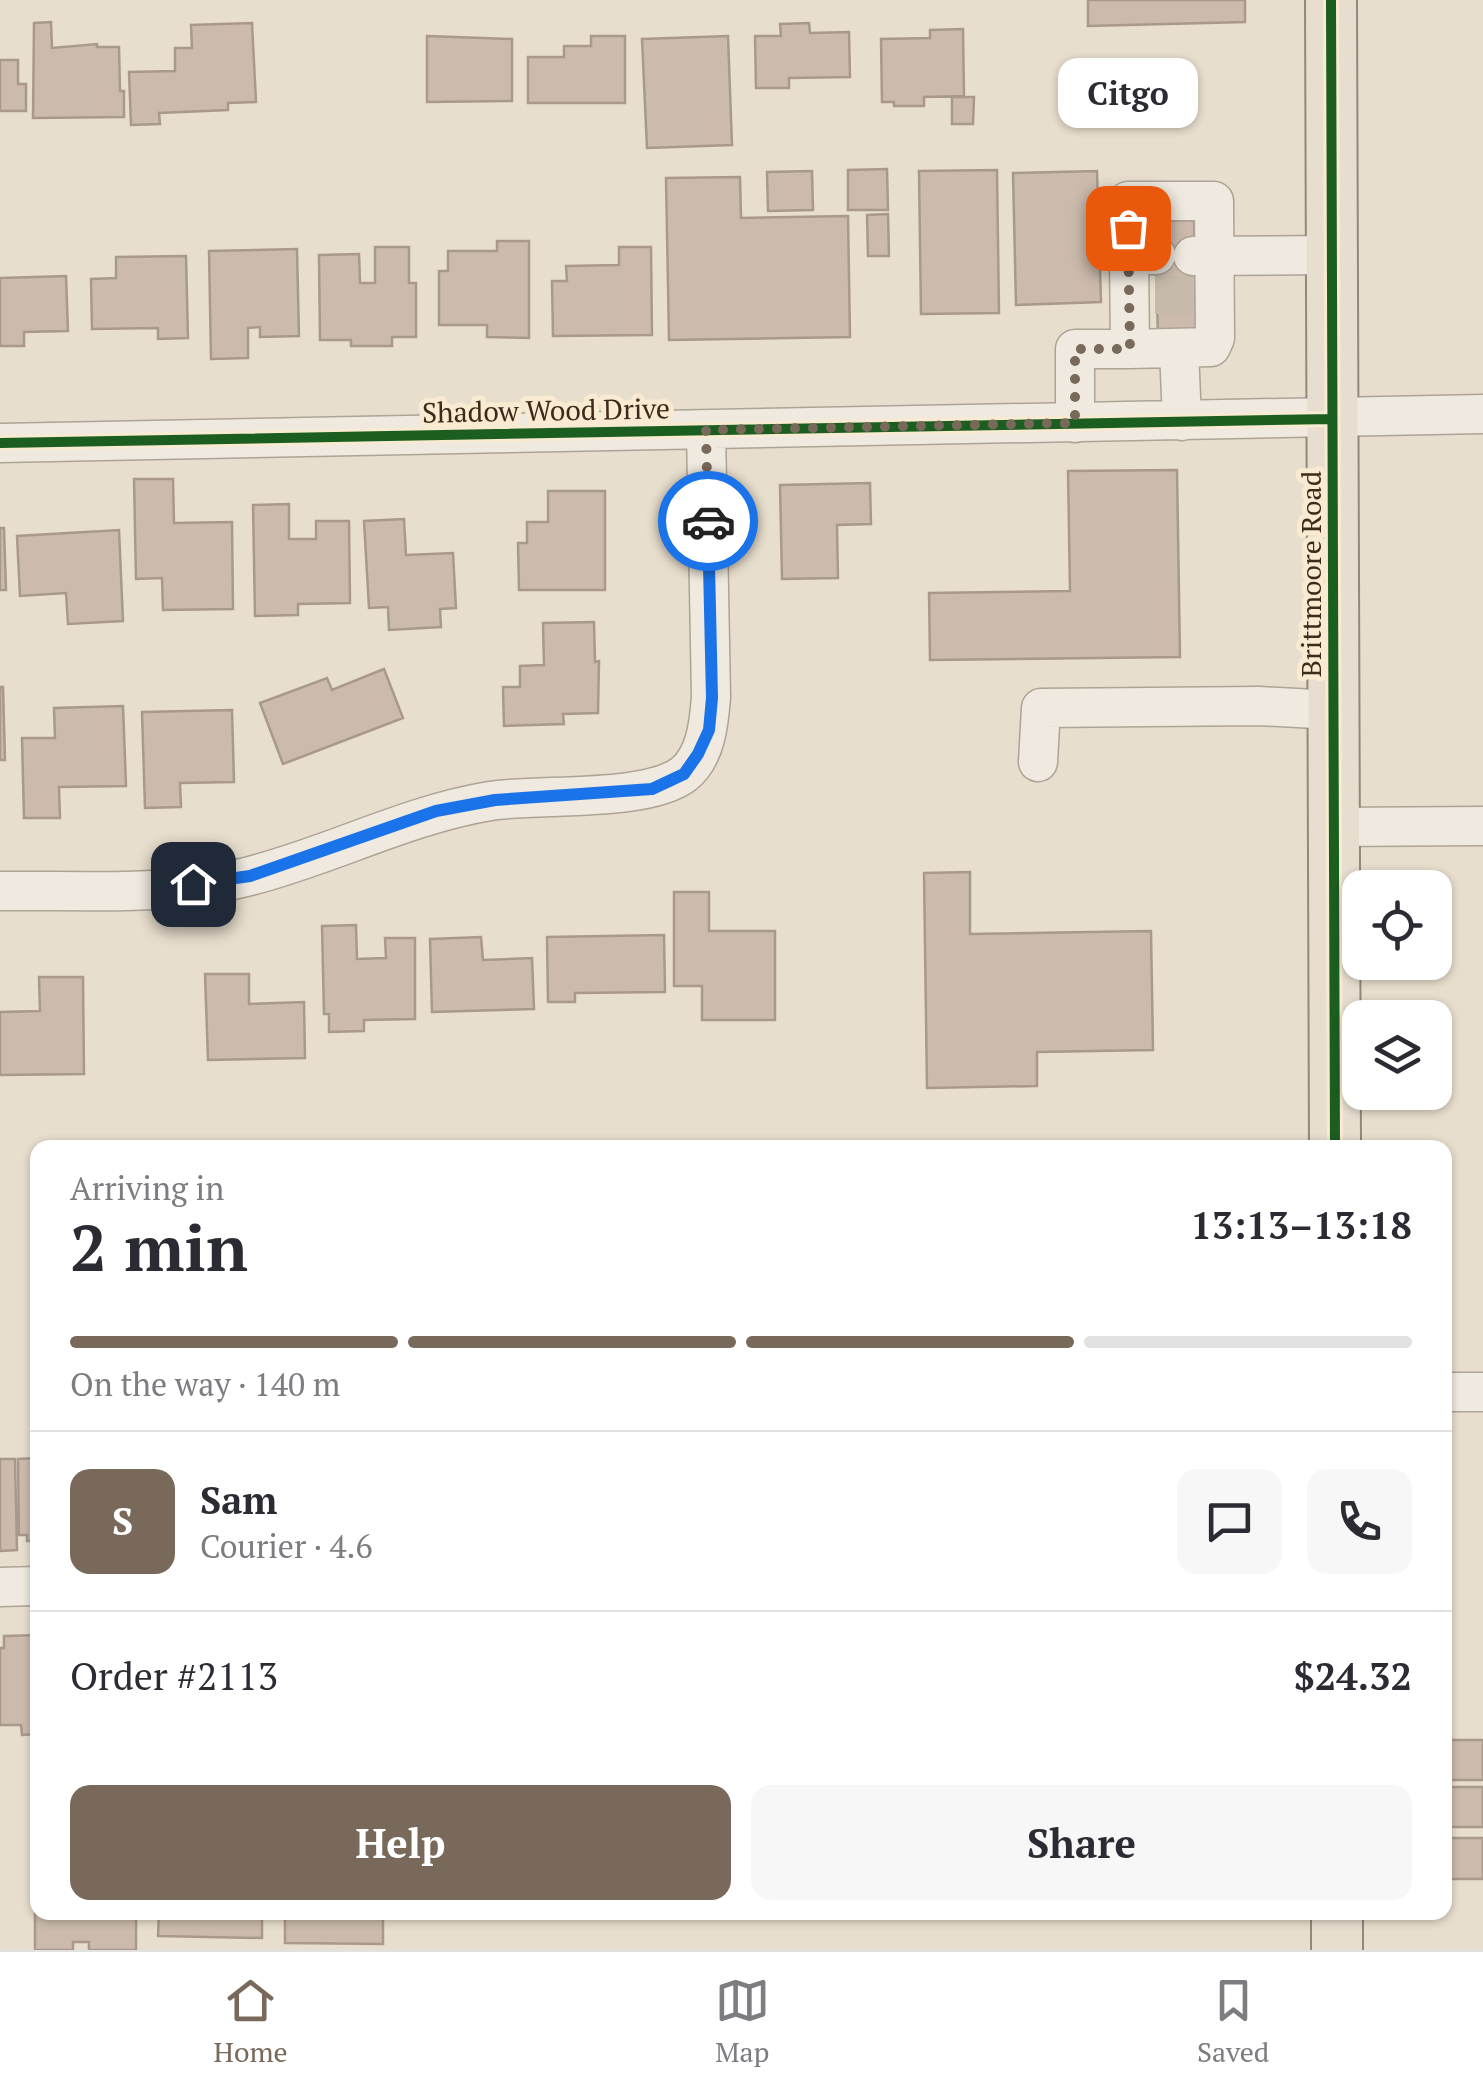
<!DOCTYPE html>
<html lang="en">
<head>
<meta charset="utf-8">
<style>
  body { margin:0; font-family:"PT Serif",serif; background:#f7f7f7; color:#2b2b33; height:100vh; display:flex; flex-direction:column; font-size:38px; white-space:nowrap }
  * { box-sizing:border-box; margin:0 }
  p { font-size:32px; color:#7c7c81 }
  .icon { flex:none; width:55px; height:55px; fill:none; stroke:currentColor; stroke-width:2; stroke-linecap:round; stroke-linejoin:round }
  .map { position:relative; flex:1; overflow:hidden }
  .details { position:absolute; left:30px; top:1140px; width:1422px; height:780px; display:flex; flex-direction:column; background:#fff; border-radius:20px; box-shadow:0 2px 8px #0004 }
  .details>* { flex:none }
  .fabs { position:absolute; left:1342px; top:870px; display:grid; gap:20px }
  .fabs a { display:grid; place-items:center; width:110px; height:110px; border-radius:20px; background:#fff; box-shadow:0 2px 8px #0004; font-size:50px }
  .pin { position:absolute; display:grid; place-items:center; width:85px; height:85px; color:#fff; margin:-42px; border-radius:20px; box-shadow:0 5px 15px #0006 }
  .courier { position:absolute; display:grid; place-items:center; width:100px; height:100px; margin:-50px; border:8px solid #1a73e8; border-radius:50%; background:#fff; color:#222; box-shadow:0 2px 12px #0007 }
  .bubble { position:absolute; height:70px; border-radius:20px; background:#fff; box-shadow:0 2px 8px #0004; font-size:32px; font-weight:600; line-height:70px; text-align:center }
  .summary em { font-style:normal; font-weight:600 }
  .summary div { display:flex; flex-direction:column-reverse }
  .summary { display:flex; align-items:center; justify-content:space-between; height:170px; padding:0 40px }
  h1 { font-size:65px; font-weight:600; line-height:75px }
  .bar { display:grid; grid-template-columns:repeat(4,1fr); gap:15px 10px; align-content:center; height:120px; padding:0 40px }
  .bar i { height:12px; border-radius:8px; background:#e1e1e2 }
  .bar .selected { background:#79695a }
  .bar p { grid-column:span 4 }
  .line { display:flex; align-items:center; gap:25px; padding:0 40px; border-top:2px solid #e1e1e2 }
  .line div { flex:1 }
  .round { display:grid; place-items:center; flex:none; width:105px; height:105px; border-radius:20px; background:#f7f7f7 }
  .button { display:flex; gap:20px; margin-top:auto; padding:20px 40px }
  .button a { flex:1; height:115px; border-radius:20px; background:#79695a; color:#fff; font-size:40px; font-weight:600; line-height:115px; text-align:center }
  .button a+a { background:#f7f7f7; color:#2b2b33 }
  .tab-bar { display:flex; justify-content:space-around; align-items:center; height:140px; border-top:2px solid #e1e1e2; background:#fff; font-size:28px; color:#7c7c81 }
  .tab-bar a { display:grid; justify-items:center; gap:5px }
  .tab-bar .selected { color:#79695a }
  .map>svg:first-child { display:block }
</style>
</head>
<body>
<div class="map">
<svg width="1483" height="1950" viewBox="0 0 1483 1950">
  <rect width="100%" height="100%" fill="#e8decd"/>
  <path fill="#ccbbad" stroke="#a9998c" stroke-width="2.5" d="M1088 0H1245V22L1088 26Z
    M51 22 52 48 97 44V47H119L120 91H124V117L33 118 34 23Z
    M252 23 256 102 228 103V110L159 113 160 124 131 125 129 72 175 71V48H192L191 25Z
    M809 23 810 33 849 32 850 77 789 78V88H756L755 36H781L780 24Z
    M963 29 964 96 924 97V106H894V102H882L881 39 930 38V30Z
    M427 36 512 39V101L427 102Z
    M591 36H625V103H528V57H564V46H591Z
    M728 36 732 145 647 148 642 39Z
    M0 60H18V84H26V111H0Z
    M952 97H974L973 124H952Z
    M887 169 888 210H848V170Z
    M997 170 999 313 921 314 919 171Z
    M812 171 813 210 768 211 767 172Z
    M1097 171 1101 302 1016 305 1013 173Z
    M740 177 741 218 848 216 850 337 669 340 666 178Z
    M888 214 889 256H868L867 215Z
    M1194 220 1198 338 1158 339 1155 221Z
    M497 241H529V338L487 337V325H439V271H448V251H497Z
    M375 247H409V283H416V337H392V346H351V340H320L319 255 359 254 360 283H375Z
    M619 247H651L652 335 553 336 552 281H567L566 266 619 265Z
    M297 249 299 336 260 337V327L248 328V358L211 359 209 251Z
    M186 256 188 338 158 339V328L92 329 91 279 116 278V257Z
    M66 276 68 331 24 332V346H0V278Z
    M1177 470 1180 657 930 660 929 593 1070 591 1068 471Z
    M134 479H173L174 523 232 522 233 609 163 610 162 578 136 579Z
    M870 483 871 524 837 525 838 578 782 579 780 485Z
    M548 491H605V590H519L518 543H527V522H548Z
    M289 504V539H316V521H349L350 603 298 604V615L255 616 253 505Z
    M404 519 406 555 453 553 456 608 440 609 441 627 389 630 388 607 369 608 364 521Z
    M0 528H4L6 590H0Z
    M119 530 123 621 68 624 66 593 20 596 17 536Z
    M594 622 595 662 599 661 598 713 563 714 564 724 504 726 503 687H520V666L544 665 543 623Z
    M384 669 403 718 283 764 260 703 327 678 332 690Z
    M0 687H3L5 760H0Z
    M123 706 126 786 59 787 60 818H24L22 738H55L54 708Z
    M232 710 234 782 180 783 181 807 145 808 142 712Z
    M970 872V934L1151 931 1153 1050 1037 1052V1086L927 1088 924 873Z
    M674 892H709V931H775V1020H702V986H674Z
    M356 925 357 959 386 958 385 938H415V1019L364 1020V1031L329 1032V1014H324L322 926Z
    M664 935 665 992 575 993V1002H548L547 937Z
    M481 937 483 960 532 958 534 1009 432 1012 430 939Z
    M205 974H249V1004L304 1002 305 1058 208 1060Z
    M39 977H83L84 1074 0 1075V1012L40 1011Z
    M1131 1142V1148H650V1144Z
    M38 1458V1541H27V1535H19L18 1459Z
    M0 1459H15L17 1550 0 1551Z
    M38 1635V1734L22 1735 21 1725H0V1648H4V1636Z
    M1445 1740H1483V1780H1445Z
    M1445 1787H1483V1827H1445Z
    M1446 1838H1483V1879H1446Z
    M35 1899H38V1912H136V1950H89V1942H73V1950H35Z
    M159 1912H262V1938L158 1936Z
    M285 1912H383V1944L285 1943Z"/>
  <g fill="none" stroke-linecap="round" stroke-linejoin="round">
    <path stroke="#c6baaa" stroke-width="38" stroke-dasharray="38 19" stroke-linecap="butt" d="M1155 295H1197"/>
    <defs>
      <path id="minor" d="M1129 255 1128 201H1214L1215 338 1211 347 1130 349
        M1193 256 1332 255
        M1179 349 1182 421
        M1075 423V349H1130L1129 255H1156
        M0 443 1483 414
        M1038 762 1041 708 1259 706 1333 710
        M1333 827 1483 826
        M0 891C82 890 171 897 250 876 332 855 406 815 490 801 539 793 646 803 684 774 706 756 709 723 711 697L706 430
        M1445 1392H1483
        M0 1587 38 1586"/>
      <path id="major" d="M1331 0 1335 1148
        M1337 1912V1950"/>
    </defs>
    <use href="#minor" stroke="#ada396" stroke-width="41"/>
    <use href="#major" stroke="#92887d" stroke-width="54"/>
    <use href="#minor" stroke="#efe9df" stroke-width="38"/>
    <use href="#major" stroke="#e7ded0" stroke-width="50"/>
    <defs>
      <path id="cycleway" d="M1331 0 1335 1148
        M0 443 1332 419"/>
    </defs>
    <use href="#cycleway" stroke="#f9ebd2" stroke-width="16"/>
    <use href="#cycleway" stroke="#1b5e20" stroke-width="10"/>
  </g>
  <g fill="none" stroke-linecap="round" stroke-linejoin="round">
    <path stroke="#79695a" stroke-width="10" stroke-dasharray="0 18" d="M708 521 706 430 1075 423V349H1130L1128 228"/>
    <path stroke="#1a73e8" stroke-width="12" d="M193 884 250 876 436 811 495 800 652 789 684 774 698 754 709 730 712 698 708 521"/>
  </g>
  <g text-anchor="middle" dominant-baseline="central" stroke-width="10" stroke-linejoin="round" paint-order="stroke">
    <g font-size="28" fill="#3d2a1c" stroke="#f9ebd2">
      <text transform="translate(546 410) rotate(-1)">Shadow Wood Drive</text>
      <text transform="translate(1310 574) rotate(-90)">Brittmoore Road</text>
    </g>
  </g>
</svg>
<div class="fabs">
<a><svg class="icon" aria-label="locate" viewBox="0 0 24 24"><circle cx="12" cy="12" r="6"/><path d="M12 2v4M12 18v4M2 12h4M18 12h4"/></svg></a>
<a><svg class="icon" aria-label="layers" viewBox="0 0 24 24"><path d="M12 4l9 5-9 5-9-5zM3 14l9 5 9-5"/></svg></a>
</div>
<div class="pin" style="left:1128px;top:228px;background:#ea580c"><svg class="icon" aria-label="bag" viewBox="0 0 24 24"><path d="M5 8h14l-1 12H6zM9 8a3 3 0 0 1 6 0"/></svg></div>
<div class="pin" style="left:193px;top:884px;background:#1f2937"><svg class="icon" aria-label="home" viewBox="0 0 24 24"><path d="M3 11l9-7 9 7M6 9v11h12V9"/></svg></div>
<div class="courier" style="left:708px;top:521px"><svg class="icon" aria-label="car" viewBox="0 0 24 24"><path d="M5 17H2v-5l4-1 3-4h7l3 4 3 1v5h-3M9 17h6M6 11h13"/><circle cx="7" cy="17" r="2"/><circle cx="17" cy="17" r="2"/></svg></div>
<div class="bubble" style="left:1058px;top:58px;width:140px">Citgo</div>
<section class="details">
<div class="summary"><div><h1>2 min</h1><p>Arriving in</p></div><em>13:13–13:18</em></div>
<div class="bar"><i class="selected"></i><i class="selected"></i><i class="selected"></i><i></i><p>On the way · 140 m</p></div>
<div class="line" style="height:180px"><b class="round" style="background:#79695a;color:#fff">S</b><div><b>Sam</b><p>Courier · 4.6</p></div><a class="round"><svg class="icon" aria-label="chat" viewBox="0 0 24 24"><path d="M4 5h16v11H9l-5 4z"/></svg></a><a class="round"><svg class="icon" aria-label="phone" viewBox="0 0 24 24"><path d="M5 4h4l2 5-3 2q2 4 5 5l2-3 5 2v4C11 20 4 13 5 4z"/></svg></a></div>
<div class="line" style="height:130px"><div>Order #2113</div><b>$24.32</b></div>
<div class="button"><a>Help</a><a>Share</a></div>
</section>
</div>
<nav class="tab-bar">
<a class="selected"><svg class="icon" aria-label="home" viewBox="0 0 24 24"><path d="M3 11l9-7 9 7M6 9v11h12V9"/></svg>Home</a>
<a><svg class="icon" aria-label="map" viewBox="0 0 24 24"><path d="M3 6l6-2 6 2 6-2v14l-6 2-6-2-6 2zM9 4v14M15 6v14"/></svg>Map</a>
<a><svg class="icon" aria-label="saved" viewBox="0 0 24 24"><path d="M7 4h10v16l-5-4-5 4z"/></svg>Saved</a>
</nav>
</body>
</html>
